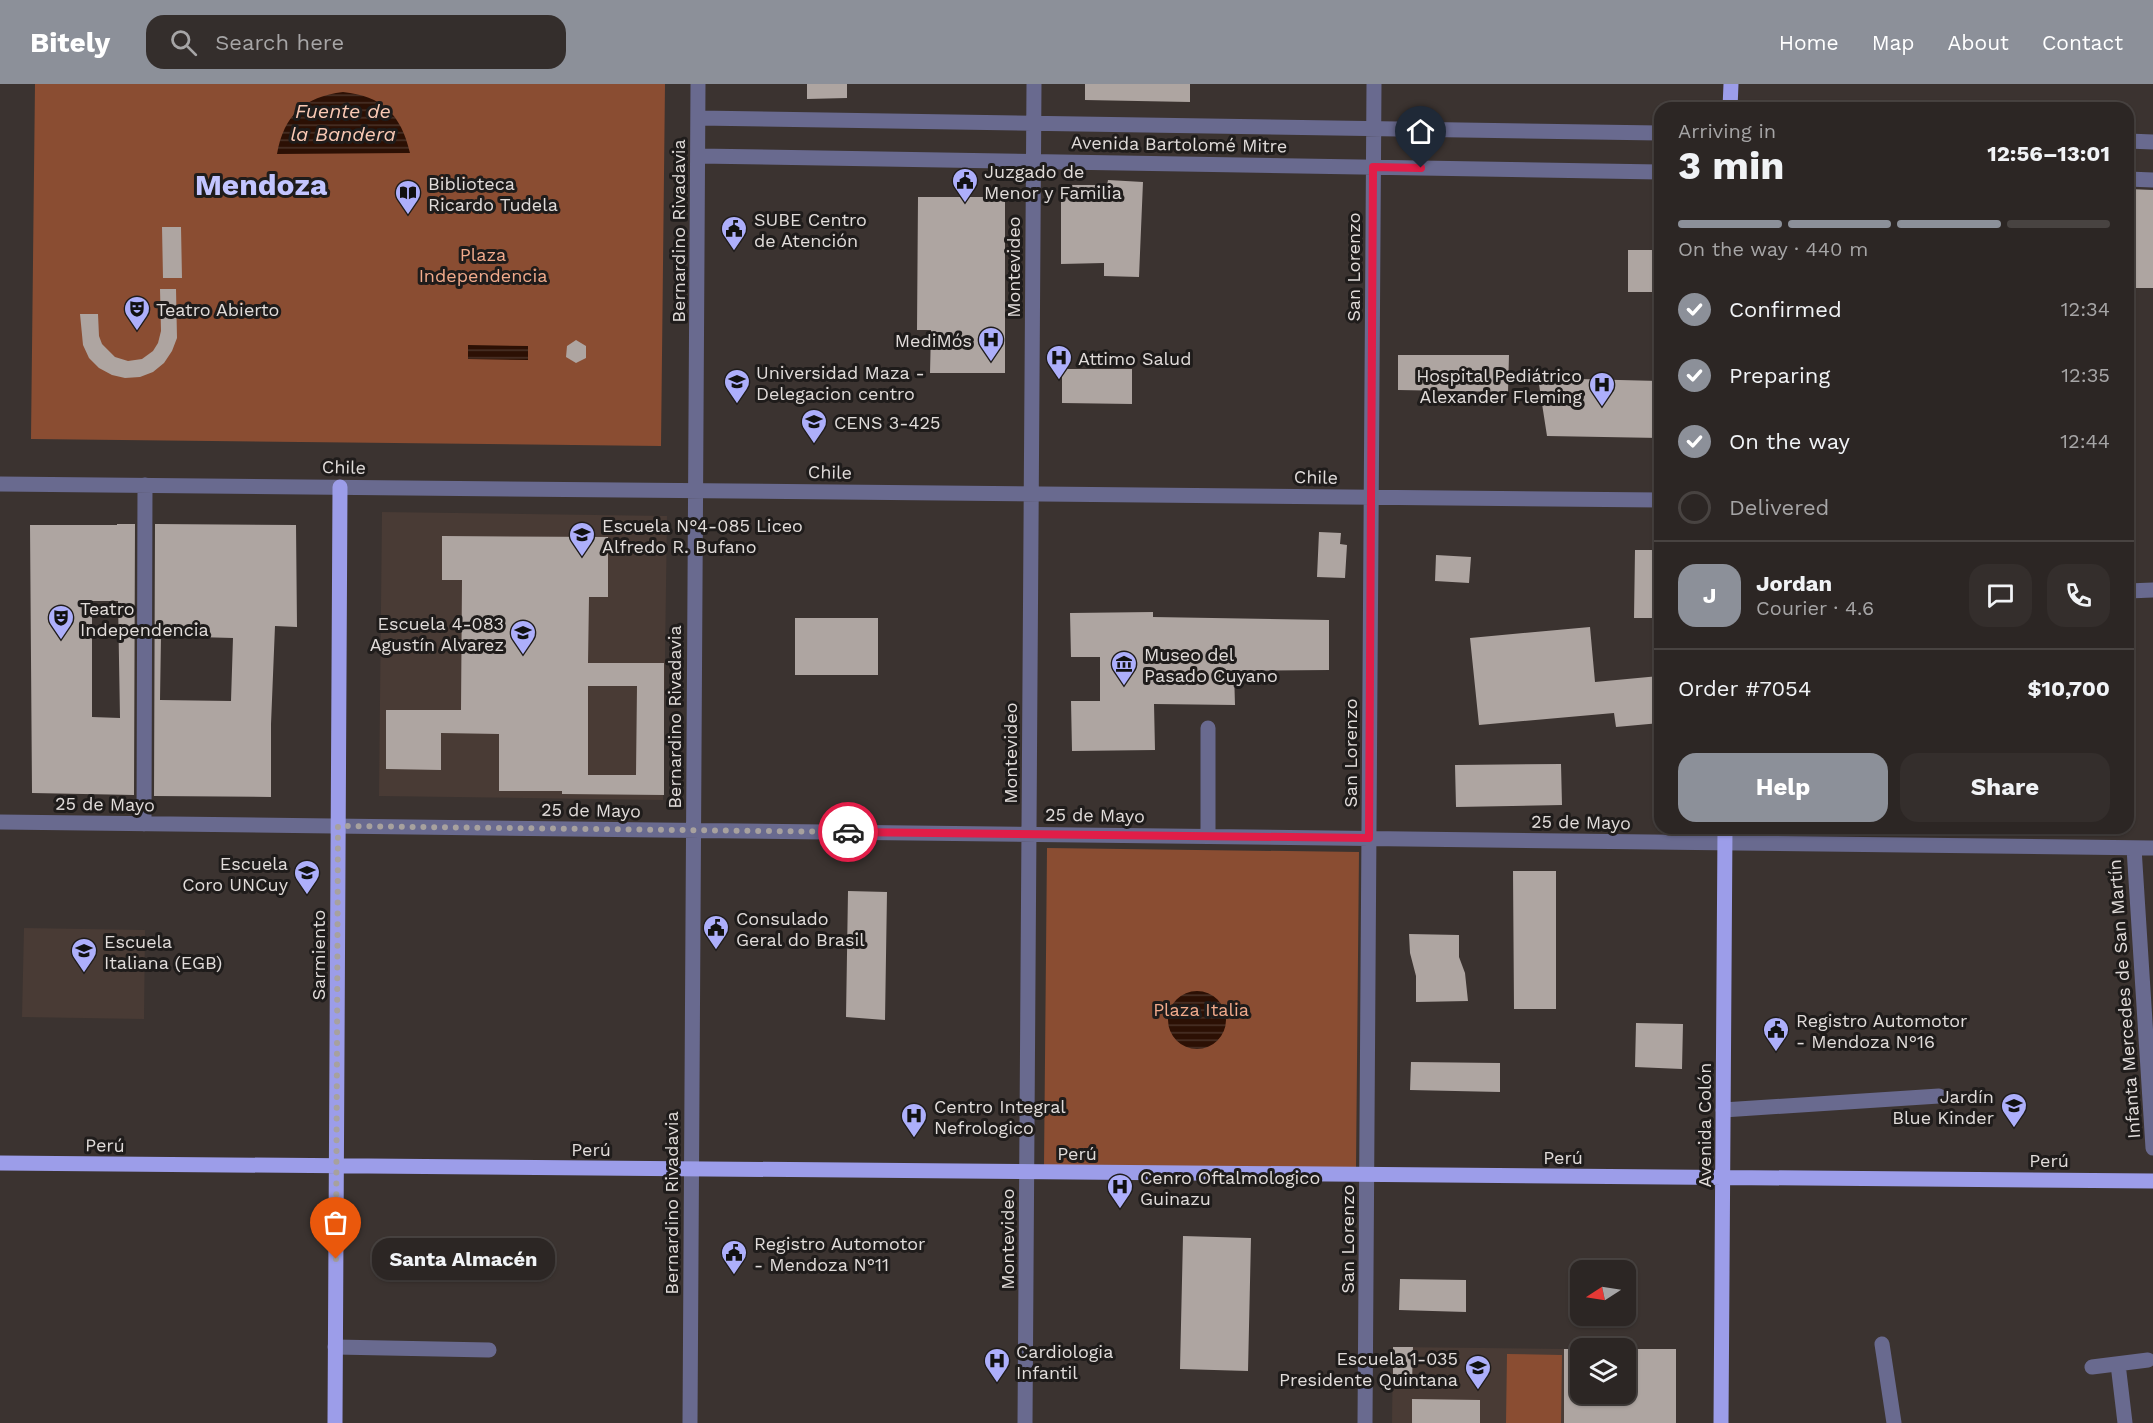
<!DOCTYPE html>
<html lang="en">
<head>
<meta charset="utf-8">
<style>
  body { margin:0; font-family:"Work Sans",sans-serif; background:#342e2c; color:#f1f3f6; height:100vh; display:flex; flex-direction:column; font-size:22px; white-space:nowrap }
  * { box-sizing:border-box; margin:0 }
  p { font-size:20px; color:#a6a5a6 }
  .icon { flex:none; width:33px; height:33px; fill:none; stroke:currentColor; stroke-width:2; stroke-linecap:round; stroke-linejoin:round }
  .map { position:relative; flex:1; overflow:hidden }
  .drawer { position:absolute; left:1654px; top:18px; width:480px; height:732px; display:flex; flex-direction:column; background:#2c2624; border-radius:18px; box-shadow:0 2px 4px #0004,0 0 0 2px #484341 }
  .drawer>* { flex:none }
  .needle { width:39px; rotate:258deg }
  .tools { position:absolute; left:1570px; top:1176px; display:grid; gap:12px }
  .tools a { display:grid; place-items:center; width:66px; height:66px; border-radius:12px; background:#2c2624; box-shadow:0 2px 4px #0004,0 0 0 2px #484341; font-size:30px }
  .pin { position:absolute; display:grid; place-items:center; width:51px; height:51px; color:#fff; margin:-62px -26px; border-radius:50% 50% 50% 0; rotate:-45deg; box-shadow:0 0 6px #0007 }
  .pin .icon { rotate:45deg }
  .courier { position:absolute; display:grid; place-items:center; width:60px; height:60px; margin:-30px; border:4px solid #e11d48; border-radius:50%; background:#fff; color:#222; box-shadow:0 2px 8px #0007 }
  .bubble { position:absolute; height:42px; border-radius:18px; background:#2c2624; box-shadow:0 2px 4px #0004,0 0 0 2px #484341; font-size:20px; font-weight:700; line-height:42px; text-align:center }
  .overview em { font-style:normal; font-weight:700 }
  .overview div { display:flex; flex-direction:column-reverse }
  .overview { display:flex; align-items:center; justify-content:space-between; height:102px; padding:0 24px }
  h1 { font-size:39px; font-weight:700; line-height:45px }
  .bar { display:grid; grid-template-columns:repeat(4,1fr); gap:9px 6px; align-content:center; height:72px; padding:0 24px }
  .bar i { height:8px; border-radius:4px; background:#484341 }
  .bar .on { background:#8c9099 }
  .bar p { grid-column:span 4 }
  .line { display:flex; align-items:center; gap:15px; padding:0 24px; border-top:2px solid #484341 }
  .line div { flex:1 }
  .round { display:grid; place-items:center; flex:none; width:63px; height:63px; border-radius:18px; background:#342e2c }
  ol { padding:0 24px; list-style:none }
  li { display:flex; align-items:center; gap:18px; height:66px }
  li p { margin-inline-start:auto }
  li .icon { padding:6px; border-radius:50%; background:#8c9099; color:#fff; stroke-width:4 }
  li:last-child { color:#a6a5a6 }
  li i { width:33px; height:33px; border:3px solid #484341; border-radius:50% }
  .action { display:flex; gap:12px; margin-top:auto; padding:12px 24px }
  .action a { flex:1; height:69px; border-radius:18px; background:#8c9099; color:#fff; font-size:24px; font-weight:700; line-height:69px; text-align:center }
  .action a+a { background:#342e2c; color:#f1f3f6 }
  header { display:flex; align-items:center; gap:36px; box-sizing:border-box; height:84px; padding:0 30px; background:#8c9099; color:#fff }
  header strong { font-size:28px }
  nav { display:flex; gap:33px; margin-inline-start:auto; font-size:21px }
  .search { width:420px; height:54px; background:#342e2c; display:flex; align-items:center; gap:15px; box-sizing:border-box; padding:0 21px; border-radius:18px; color:#a6a5a6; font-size:22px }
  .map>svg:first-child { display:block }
</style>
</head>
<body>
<header>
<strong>Bitely</strong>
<div class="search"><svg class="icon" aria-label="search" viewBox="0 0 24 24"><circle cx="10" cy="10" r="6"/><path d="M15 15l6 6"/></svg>Search here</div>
<nav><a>Home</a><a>Map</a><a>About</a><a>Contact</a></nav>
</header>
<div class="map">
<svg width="2153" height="1339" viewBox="0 0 2153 1339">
  <defs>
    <pattern id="water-rules" width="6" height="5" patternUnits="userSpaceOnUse" patternTransform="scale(1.5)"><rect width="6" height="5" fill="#2c1004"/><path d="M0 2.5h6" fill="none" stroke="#4a3228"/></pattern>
  </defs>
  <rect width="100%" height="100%" fill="#3b3330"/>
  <path fill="#493b35" d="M382 428 667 432 663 716 379 712Z
    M24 844 145 846 144 935 22 933Z
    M1393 1263 1564 1265V1339H1392Z"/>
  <path fill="#8a4d32" d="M35 0H665L661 362 31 355Z
    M1047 764 1359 768 1356 1085 1044 1081Z
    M1507 1270 1562 1271 1561 1339H1506Z"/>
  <path fill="url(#water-rules)" d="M343 8C382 12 401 30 410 69L277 70C284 31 304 13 343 8Z
    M468 261 528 262V276L468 275Z
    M1168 936a29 29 0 1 1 58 0a29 29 0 1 1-58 0Z"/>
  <path fill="#aea5a1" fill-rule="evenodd" d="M807 0H847V14L807 15Z
    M1085 0H1190V18L1085 16Z
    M1108 96 1143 98 1139 193 1104 192V179L1061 180V101H1107Z
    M2128 105 2153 106V204H2128Z
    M918 113H1005V289H930L931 246H917Z
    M162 143H181L182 194H163Z
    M1628 166H1660V208H1628Z
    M160 205H176L177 254 172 267 164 279 153 288 140 293 125 294 112 291 99 284 89 274 83 261 80 230H98L99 252 102 260 115 273 128 277 142 275 153 267 158 259 161 247Z
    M576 256 586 262V274L576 279 566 273 567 262Z
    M1398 271H1509L1508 308 1398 306Z
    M1062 285H1132V320L1062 319Z
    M1538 294 1660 297V354L1547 352Z
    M117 440H135L134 711 32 709 30 441H117ZM92 517H118L120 634 92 633Z
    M155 440 296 441 297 543 275 542 271 640V713L154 712ZM161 552 233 554 231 617 160 616Z
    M1319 448 1341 449 1340 460 1347 461 1345 494 1317 493Z
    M442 452 608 453V513H589L588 579H664V711L562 710V707H499V650L441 649V686L386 685V626H461L462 496H442ZM588 602H637L636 691H588Z
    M1635 466H1660V534H1634Z
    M1436 471 1471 473 1469 499 1435 497Z
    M1153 528V533L1329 536V586L1234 587 1235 621 1154 620 1155 666 1072 667 1071 617H1100V573H1071L1070 529Z
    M795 534H878V591H795Z
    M1590 543 1595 598 1659 592 1660 639 1616 643 1614 629 1479 641 1470 554Z
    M1561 680 1562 721 1456 723 1455 681Z
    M1513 787H1556V925H1514Z
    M848 807 887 808 885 936 846 933Z
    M1409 850 1459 851V873L1465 889 1468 917 1416 918V892L1410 869Z
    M1636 939 1683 940 1682 985 1635 983Z
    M1411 978 1500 979V1008L1410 1006Z
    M1183 1152 1251 1154 1248 1287 1180 1285Z
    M1400 1195 1466 1196V1228L1399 1226Z
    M1393 1263H1413L1412 1299 1393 1300Z
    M1564 1265H1581V1310H1626V1265H1676V1339H1564Z
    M1412 1315 1480 1316V1339H1412Z"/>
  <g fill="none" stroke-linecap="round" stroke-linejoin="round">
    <path stroke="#696a8f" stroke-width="15" d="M698 34 1660 49
      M2128 57 2153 58
      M698 72 1660 88
      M2128 95 2153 96
      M0 400 1660 416
      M2128 507 2153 506
      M0 738 2153 764
      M144 740 145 401
      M1208 752V644
      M2134 764 2153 1064
      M1723 1026 1939 1012
      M1882 1260 1894 1339
      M335 1263 489 1266
      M2118 1280 2125 1339
      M2092 1283 2148 1276
      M690 1339 698 0
      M1025 1339 1034 0
      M1365 1339 1374 0"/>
    <path stroke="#9c9de9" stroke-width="15" d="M1730 24 1731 0
      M0 1079 2153 1097
      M335 1339 340 403
      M1721 1339 1725 744"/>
  </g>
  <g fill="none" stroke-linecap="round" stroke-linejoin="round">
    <path stroke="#a7a19e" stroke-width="6" stroke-dasharray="0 10.8" d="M336 1175 338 742 848 748"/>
    <path stroke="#e11d48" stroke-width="8" d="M848 748 1369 754 1373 83 1421 84"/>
  </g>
  <defs>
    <symbol id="civic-pin" viewBox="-11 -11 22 30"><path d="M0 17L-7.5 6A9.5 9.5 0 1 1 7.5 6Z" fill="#adaffb" stroke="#1f1c1b"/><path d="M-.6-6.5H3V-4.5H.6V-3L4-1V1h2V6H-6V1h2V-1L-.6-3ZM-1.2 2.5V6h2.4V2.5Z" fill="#111"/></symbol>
    <symbol id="library-pin" viewBox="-11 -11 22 30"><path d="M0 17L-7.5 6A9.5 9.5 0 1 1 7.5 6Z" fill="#adaffb" stroke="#1f1c1b"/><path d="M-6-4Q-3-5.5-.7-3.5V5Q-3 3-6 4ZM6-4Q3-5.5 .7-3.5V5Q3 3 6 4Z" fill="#111"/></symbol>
    <symbol id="theatre-pin" viewBox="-11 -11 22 30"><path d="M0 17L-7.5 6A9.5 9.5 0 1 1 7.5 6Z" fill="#adaffb" stroke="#1f1c1b"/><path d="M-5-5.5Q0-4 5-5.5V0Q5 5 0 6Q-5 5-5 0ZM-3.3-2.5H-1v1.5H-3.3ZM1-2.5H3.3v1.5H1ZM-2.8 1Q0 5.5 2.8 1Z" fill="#111"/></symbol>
    <symbol id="hospital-pin" viewBox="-11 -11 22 30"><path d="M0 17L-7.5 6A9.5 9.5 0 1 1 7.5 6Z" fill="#adaffb" stroke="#1f1c1b"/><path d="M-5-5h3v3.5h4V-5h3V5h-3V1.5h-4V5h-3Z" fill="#111"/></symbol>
    <symbol id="university-pin" viewBox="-11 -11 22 30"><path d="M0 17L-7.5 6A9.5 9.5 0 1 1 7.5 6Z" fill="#adaffb" stroke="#1f1c1b"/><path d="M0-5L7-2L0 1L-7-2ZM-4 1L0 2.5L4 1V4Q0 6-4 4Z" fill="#111"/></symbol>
    <symbol id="school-pin" viewBox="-11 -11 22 30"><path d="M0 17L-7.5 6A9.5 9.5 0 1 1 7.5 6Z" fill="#adaffb" stroke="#1f1c1b"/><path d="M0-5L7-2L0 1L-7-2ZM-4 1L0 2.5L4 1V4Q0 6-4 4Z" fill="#111"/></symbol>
    <symbol id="museum-pin" viewBox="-11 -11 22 30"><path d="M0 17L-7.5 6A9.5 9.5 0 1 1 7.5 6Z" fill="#adaffb" stroke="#1f1c1b"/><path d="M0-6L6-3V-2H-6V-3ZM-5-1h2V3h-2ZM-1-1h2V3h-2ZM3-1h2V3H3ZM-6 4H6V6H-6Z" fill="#111"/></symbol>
  </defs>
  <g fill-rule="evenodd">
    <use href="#civic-pin" x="950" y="82" width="30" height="40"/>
    <use href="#library-pin" x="393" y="94" width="30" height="40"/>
    <use href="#civic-pin" x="719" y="130" width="30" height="40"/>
    <use href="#theatre-pin" x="122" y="210" width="30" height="40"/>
    <use href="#hospital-pin" x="976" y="241" width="30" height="40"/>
    <use href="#hospital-pin" x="1044" y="259" width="30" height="40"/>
    <use href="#university-pin" x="722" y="283" width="30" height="40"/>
    <use href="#hospital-pin" x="1587" y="286" width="30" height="40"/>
    <use href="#university-pin" x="799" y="323" width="30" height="40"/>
    <use href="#school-pin" x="567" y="436" width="30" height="40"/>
    <use href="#theatre-pin" x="46" y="519" width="30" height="40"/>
    <use href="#school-pin" x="508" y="534" width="30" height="40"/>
    <use href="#museum-pin" x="1109" y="565" width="30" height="40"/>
    <use href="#school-pin" x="292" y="774" width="30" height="40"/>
    <use href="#civic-pin" x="701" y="829" width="30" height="40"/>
    <use href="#school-pin" x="69" y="852" width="30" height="40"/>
    <use href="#civic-pin" x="1761" y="931" width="30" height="40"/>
    <use href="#school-pin" x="1999" y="1007" width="30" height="40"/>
    <use href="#hospital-pin" x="899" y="1017" width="30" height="40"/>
    <use href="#hospital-pin" x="1105" y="1088" width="30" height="40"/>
    <use href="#civic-pin" x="719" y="1154" width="30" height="40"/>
    <use href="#hospital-pin" x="982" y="1262" width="30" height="40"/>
    <use href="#school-pin" x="1463" y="1269" width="30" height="40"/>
  </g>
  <g text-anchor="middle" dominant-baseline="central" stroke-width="6" stroke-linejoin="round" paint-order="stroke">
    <g font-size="18" fill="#e1dcda" stroke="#1f1c1b">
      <text transform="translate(1179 60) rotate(1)">Avenida Bartolomé Mitre</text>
      <text transform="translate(678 147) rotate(-90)">Bernardino Rivadavia</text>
      <text transform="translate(1013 183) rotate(-90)">Montevideo</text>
      <text transform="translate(1353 183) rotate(-90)">San Lorenzo</text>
      <text transform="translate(344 383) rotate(1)">Chile</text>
      <text transform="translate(830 388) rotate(1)">Chile</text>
      <text transform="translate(1316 393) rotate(1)">Chile</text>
      <text transform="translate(674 633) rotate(-90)">Bernardino Rivadavia</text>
      <text transform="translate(1010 669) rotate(-90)">Montevideo</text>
      <text transform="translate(1350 669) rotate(-90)">San Lorenzo</text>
      <text transform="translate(105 720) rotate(1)">25 de Mayo</text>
      <text transform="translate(591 726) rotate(1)">25 de Mayo</text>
      <text transform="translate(1095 731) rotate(1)">25 de Mayo</text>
      <text transform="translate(1581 738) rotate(1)">25 de Mayo</text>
      <text transform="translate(318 871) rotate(-90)">Sarmiento</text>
      <text transform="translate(2124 915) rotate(-94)">Infanta Mercedes de San Martín</text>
      <text transform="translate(1704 1041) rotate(-90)">Avenida Colón</text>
      <text transform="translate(105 1061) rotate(1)">Perú</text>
      <text x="591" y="1065">Perú</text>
      <text x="1077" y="1069">Perú</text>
      <text x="1563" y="1073">Perú</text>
      <text x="2049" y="1076">Perú</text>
      <text transform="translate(671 1119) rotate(-90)">Bernardino Rivadavia</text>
      <text transform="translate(1007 1155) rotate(-90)">Montevideo</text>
      <text transform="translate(1347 1155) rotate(-90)">San Lorenzo</text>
    </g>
    <g font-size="18" fill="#e1dcda" stroke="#1f1c1b" text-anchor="start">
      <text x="984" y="87">Juzgado de<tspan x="984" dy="21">Menor y Familia</tspan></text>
      <text x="428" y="99">Biblioteca<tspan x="428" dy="21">Ricardo Tudela</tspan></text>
      <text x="754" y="135">SUBE Centro<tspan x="754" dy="21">de Atención</tspan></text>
      <text x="156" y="225">Teatro Abierto</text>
      <text x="972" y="256" text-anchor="end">MediMós</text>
      <text x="1078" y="274">Attimo Salud</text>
      <text x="756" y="288">Universidad Maza -<tspan x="756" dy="21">Delegacion centro</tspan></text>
      <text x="1582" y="291" text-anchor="end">Hospital Pediátrico<tspan x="1582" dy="21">Alexander Fleming</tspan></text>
      <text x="834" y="338">CENS 3-425</text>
      <text x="602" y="441">Escuela N°4-085 Liceo<tspan x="602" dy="21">Alfredo R. Bufano</tspan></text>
      <text x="80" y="524">Teatro<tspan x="80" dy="21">Independencia</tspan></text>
      <text x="504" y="539" text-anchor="end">Escuela 4-083<tspan x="504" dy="21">Agustín Alvarez</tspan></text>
      <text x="1144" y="570">Museo del<tspan x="1144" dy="21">Pasado Cuyano</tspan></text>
      <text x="288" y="779" text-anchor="end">Escuela<tspan x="288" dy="21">Coro UNCuy</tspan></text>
      <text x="736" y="834">Consulado<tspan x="736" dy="21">Geral do Brasil</tspan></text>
      <text x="104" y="857">Escuela<tspan x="104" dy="21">Italiana (EGB)</tspan></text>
      <text x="1796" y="936">Registro Automotor<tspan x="1796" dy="21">- Mendoza N°16</tspan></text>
      <text x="1994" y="1012" text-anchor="end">Jardín<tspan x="1994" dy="21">Blue Kinder</tspan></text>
      <text x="934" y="1022">Centro Integral<tspan x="934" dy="21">Nefrologico</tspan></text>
      <text x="1140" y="1093">Cenro Oftalmologico<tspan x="1140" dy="21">Guinazu</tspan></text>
      <text x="754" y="1159">Registro Automotor<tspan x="754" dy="21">- Mendoza N°11</tspan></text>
      <text x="1016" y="1267">Cardiologia<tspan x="1016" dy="21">Infantil</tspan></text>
      <text x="1458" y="1274" text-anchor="end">Escuela 1-035<tspan x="1458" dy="21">Presidente Quintana</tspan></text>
    </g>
    <g font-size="18" fill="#f2ab8c" stroke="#1f1c1b">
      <text x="483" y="170">Plaza<tspan x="483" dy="21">Independencia</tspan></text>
      <text x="1201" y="925">Plaza Italia</text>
    </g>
    <g font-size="20" font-style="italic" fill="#fac9b4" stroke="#1f1c1b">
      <text x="343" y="27">Fuente de<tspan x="343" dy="23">la Bandera</tspan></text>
    </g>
    <g font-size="30" font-weight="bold" fill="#c3c5ff" stroke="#1f1c1b">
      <text x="261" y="100">Mendoza</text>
    </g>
  </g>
</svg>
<div class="tools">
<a><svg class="needle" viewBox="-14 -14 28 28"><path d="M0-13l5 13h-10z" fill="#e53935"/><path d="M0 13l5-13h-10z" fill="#a6a5a6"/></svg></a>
<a><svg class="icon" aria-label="layers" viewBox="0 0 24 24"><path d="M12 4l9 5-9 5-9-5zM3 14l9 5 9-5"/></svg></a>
</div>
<div class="pin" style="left:336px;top:1175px;background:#ea580c"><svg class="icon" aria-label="bag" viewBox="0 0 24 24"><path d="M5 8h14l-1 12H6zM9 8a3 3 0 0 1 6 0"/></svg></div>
<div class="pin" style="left:1421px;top:84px;background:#1f2937"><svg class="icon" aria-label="home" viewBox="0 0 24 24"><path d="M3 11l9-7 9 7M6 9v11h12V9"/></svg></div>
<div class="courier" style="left:848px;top:748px"><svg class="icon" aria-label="car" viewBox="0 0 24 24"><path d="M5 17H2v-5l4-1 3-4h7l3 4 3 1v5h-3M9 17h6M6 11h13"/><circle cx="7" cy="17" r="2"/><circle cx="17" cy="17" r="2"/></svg></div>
<div class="bubble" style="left:372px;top:1154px;width:183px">Santa Almacén</div>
<section class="drawer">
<div class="overview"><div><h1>3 min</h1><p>Arriving in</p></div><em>12:56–13:01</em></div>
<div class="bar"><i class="on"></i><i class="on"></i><i class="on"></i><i></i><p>On the way · 440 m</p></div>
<ol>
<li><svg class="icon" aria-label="check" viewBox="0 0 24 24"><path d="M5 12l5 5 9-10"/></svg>Confirmed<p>12:34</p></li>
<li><svg class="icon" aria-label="check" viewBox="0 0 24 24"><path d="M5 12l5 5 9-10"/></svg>Preparing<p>12:35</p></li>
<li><svg class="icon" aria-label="check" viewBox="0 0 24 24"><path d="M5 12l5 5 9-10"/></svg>On the way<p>12:44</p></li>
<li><i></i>Delivered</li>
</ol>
<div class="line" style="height:108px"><b class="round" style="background:#8c9099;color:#fff">J</b><div><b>Jordan</b><p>Courier · 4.6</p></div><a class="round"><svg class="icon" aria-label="chat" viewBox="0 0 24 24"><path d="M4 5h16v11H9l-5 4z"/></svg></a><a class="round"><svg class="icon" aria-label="phone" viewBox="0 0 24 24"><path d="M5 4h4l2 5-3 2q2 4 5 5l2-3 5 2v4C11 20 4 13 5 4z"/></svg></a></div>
<div class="line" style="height:78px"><div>Order #7054</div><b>$10,700</b></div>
<div class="action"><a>Help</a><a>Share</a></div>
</section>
</div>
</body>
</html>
